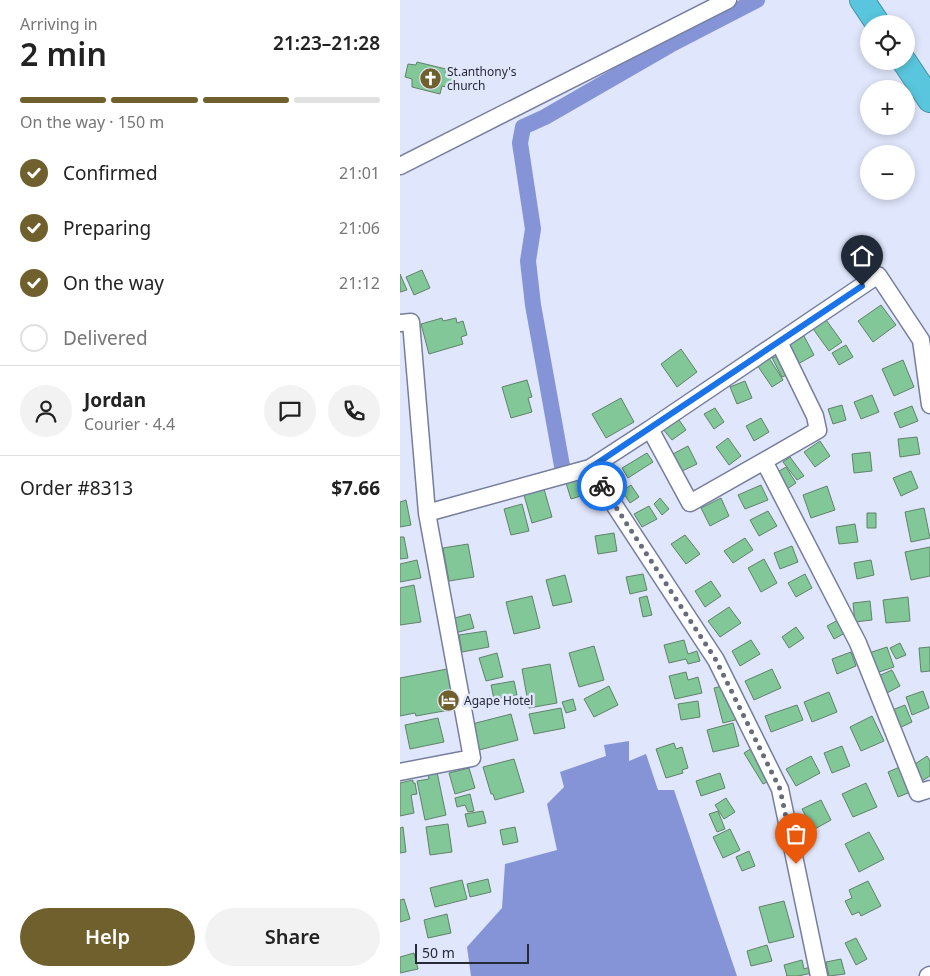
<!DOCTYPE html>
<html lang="en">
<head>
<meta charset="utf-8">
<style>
  body { margin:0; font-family:"Noto Sans",sans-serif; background:#f2f2f2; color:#222; height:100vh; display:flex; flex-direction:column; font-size:19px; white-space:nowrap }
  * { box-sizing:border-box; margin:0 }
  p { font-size:16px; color:#767676 }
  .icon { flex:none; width:28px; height:28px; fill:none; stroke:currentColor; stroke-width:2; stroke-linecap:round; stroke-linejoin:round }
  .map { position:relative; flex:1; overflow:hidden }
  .side { display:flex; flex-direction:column; background:#fff; width:400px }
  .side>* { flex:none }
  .buttons { position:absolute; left:460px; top:15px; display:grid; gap:10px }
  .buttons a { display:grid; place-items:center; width:55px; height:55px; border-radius:50%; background:#fff; box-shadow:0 2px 8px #0003; font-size:25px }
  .scale { position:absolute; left:15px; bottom:12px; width:114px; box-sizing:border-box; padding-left:5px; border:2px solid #272a37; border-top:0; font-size:14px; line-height:18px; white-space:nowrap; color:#272a37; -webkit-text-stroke:4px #e0e6fb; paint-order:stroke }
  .pin { position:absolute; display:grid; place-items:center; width:42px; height:42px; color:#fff; margin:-51px -21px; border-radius:50% 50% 50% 0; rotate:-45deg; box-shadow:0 0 5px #0007 }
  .pin .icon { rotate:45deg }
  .courier { position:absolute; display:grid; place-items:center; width:50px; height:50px; margin:-25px; border:4px solid #1a73e8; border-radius:50%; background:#fff; color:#222; box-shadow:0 1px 6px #0007 }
  .headline em { font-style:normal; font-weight:600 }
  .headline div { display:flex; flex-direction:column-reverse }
  .headline { display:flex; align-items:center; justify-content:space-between; height:85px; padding:0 20px }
  h1 { font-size:32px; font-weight:600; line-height:38px }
  .bar { display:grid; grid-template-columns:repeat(4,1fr); gap:8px 5px; align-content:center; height:60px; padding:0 20px }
  .bar i { height:6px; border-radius:4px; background:#e0e0e0 }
  .bar .current { background:#6f602e }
  .bar p { grid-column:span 4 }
  .line { display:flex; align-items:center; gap:12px; padding:0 20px; border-top:1px solid #e0e0e0 }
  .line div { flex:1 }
  .round { display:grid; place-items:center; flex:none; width:52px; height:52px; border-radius:26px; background:#f2f2f2 }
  ol { padding:0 20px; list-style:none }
  li { display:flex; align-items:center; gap:15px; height:55px }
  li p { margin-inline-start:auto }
  li .icon { padding:5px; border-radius:50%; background:#6f602e; color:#fff; stroke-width:4 }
  li:last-child { color:#767676 }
  li i { width:28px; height:28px; border:2px solid #e0e0e0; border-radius:50% }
  .cta { display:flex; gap:10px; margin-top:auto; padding:10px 20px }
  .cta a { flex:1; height:58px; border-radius:30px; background:#6f602e; color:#fff; font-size:20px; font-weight:600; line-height:58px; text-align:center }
  .cta a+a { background:#f2f2f2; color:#222 }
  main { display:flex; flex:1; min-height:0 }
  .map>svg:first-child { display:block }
</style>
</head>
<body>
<main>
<section class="side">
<div class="headline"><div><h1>2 min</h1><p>Arriving in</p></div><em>21:23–21:28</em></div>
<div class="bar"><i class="current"></i><i class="current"></i><i class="current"></i><i></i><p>On the way · 150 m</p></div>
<ol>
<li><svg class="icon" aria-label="check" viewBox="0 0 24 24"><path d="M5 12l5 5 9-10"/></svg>Confirmed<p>21:01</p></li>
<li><svg class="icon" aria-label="check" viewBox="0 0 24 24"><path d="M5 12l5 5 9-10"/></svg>Preparing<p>21:06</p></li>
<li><svg class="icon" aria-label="check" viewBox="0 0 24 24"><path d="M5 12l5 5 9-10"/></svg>On the way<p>21:12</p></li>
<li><i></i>Delivered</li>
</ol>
<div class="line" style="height:90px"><a class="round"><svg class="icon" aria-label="person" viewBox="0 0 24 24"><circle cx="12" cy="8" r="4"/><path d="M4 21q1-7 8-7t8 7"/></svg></a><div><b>Jordan</b><p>Courier · 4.4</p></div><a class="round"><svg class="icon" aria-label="chat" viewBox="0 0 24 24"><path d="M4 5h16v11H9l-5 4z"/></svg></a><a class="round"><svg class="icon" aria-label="phone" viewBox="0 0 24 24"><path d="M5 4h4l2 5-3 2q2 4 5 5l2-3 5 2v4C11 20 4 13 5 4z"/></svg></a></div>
<div class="line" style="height:65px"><div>Order #8313</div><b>$7.66</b></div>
<div class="cta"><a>Help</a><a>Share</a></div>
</section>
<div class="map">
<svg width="530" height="976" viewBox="0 0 530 976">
  <rect width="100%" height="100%" fill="#e0e6fb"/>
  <path fill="#8594d6" d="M229 741V761L246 754 258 790H274L337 976H71L67 947 102 908 105 864 157 850 147 804 164 787 160 772 206 756 204 745Z"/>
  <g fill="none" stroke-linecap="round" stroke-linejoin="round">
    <path stroke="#8594d6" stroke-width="16" d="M162 466 133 305 128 261 133 229 120 143 123 127 145 117 270 45 357 0"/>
  </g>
  <path fill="#81c798" stroke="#61816a" d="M17 62 46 69 45 73 55 75 51 88 42 86 40 94 12 87V79L5 77 8 64 16 65Z
    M22 270 30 288 14 295 6 277Z
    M0 274 7 290 0 292Z
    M481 305 496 325 473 342 458 321Z
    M424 317 442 342 429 351 411 326Z
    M42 318 43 321 56 318 57 323 63 321 67 335 61 337 63 344 29 354 21 324Z
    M404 336 414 355 398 364 388 345Z
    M446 345 453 357 439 365 432 353Z
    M281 349 297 372 277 387 261 364Z
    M378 356 387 375 382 377 372 358Z
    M369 358 383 380 372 387 357 365Z
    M503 360 514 387 494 396 482 369Z
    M127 380 132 397 128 398 132 412 111 418 102 387Z
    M345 381 352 398 337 404 330 387Z
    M472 395 479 412 461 419 454 402Z
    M221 398 234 422 206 438 192 414Z
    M442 405 446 420 433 424 428 409Z
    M512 406 518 421 500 428 494 413Z
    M315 408 324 422 314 429 304 414Z
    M277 417 286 430 272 440 262 428Z
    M361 418 369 432 354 441 346 426Z
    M517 437 520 454 500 457 498 439Z
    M328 438 341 456 329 465 316 447Z
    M420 441 430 456 415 467 404 452Z
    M288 446 297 464 280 472 271 455Z
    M470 452 472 471 454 473 452 454Z
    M247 453 253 462 228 478 222 468Z
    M390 457 404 476 397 480 383 462Z
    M386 467 396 483 384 491 374 474Z
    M511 471 518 488 501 496 493 478Z
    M185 477 190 493 171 499 166 483Z
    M231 485 239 497 230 503 222 491Z
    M361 485 368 500 345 509 338 495Z
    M427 486 435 510 411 518 403 495Z
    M144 489 152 517 132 523 124 495Z
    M260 498 269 509 262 515 254 504Z
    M321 498 329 516 310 526 301 508Z
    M6 500 11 525 0 527V502Z
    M122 504 129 531 111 535 104 509Z
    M249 506 257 519 242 527 234 514Z
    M524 508 530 538 511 542 505 512Z
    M368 511 377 526 359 536 350 520Z
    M467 513H476V528H467Z
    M455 524 458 542 439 544 436 527Z
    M214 533 217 551 198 554 195 536Z
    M285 535 300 554 286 564 271 544Z
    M0 537H4L8 558 0 559Z
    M345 538 353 550 333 563 324 551Z
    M68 544 74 577 49 581 43 548Z
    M392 546 398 562 380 569 374 553Z
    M530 547V576L511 580 505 552Z
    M364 559 377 583 361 592 348 568Z
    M17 560 21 578 0 582V564Z
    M471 560 474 575 457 579 454 563Z
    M243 574 247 590 230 594 226 577Z
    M405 574 412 588 396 597 388 583Z
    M165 575 172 602 153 606 146 580Z
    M311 581 321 596 305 607 295 591Z
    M14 585 21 622 0 625V588Z
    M132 596 140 628 114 634 106 602Z
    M247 596 252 615 243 617 239 598Z
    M508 597 510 621 486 623 483 600Z
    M470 601 472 620 455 622 453 603Z
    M329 607 341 623 320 637 308 621Z
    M70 614 74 628 55 633 51 619Z
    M438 620 445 633 434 639 427 626Z
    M396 627 404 638 389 648 382 637Z
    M86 631 89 647 62 652 59 635Z
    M284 640 288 654 297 651 300 661 288 664 286 659 269 663 264 645Z
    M351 640 360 654 340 666 332 651Z
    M500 643 506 655 496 659 490 648Z
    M194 646 204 680 179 687 169 653Z
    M487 647 494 667 473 674 466 654Z
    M530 647V671L521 672 519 648Z
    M451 652 456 666 437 674 432 659Z
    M97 653 103 677 86 681 79 658Z
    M150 664 157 703 129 708 122 669Z
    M47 669 55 709 16 716 15 713 0 716V678Z
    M372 669 381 688 354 700 345 681Z
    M492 670 500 686 485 694 476 677Z
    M286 672 288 680 298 677 302 693 275 699 269 676Z
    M114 681 117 695 94 699 91 685Z
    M330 684 339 719 323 723 314 688Z
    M209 686 218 705 194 717 184 699Z
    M523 691 529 708 512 715 506 697Z
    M429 692 437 712 412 722 404 702Z
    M173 699 176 710 166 713 162 702Z
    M298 701 300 717 281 720 278 704Z
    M397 705 403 720 371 732 365 716Z
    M505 705 512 722 495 730 487 712Z
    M161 708 165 728 134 734 129 714Z
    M111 714 118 740 79 750 72 724Z
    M472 716 484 741 461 751 450 727Z
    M38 718 44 742 10 749 5 725Z
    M333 723 339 746 313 752 307 730Z
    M274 743 276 749 282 747 288 768 282 770 283 773 266 778 256 749Z
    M442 746 450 766 432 773 424 753Z
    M354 747 373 779 363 784 344 753Z
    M411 756 420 773 396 786 386 769Z
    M527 756 530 761V776L522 781 512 766Z
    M114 759 124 792 95 800 93 794H91L83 767Z
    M502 766 513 791 498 797 488 772Z
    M69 768 75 788 55 794 49 773Z
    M37 772 46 815 25 820 17 781 29 779 28 773Z
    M320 773 325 788 301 796 296 781Z
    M13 780V783H15L17 794 11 795 14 813 0 816V783Z
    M466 783 477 807 453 817 442 794Z
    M70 794 74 811 68 812 65 805 57 807 55 798Z
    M326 798 335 812 324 819 315 805Z
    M421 800 431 820 413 830 402 809Z
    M83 811 86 823 68 827 65 814Z
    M318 811 325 829 317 832 309 814Z
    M48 824 52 852 30 855 26 827Z
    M3 827 6 852 0 853V828Z
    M115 827 118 842 103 845 100 830Z
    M330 829 340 850 323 858 313 837Z
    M469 832 484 859 459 872 445 844Z
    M349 851 355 866 342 871 336 857Z
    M88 879 91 892 70 897 67 884Z
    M62 880 67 899 35 907 30 888Z
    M468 881 481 906 461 916 459 912 452 915 445 901 452 898 449 890Z
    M4 899 10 919 0 922V900Z
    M384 901 394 937 369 943 359 907Z
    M47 914 51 933 28 938 24 920Z
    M456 938 467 959 456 965 445 943Z
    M367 945 372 961 351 966 347 951Z
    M14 953 18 969 0 973V957Z
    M441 959 445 974 429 976 426 962Z
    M402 960 404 969 410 967 412 973 398 976H386H387L384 965Z"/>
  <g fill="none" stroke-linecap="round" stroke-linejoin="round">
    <defs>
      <path id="minor" d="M0 166 328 0
        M0 323 11 322 27 513
        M250 429 478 275 521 340 530 405
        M364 461 418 430 415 416 379 342
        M190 468 250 429 290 503 364 461 458 643 518 793 530 789
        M0 772 72 758 27 513 190 468 316 660 380 789 419 976
        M528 976 530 975"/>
      <path id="highway" d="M462 0 478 24
        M504 61 530 100"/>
    </defs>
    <use href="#minor" stroke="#767e9e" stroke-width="19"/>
    <use href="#highway" stroke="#488fa3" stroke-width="26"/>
    <use href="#minor" stroke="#fff" stroke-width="16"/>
    <use href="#highway" stroke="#59c6dd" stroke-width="24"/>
  </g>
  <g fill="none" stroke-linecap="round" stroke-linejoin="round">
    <path stroke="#686c7c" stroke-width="5" stroke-dasharray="0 9" d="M202 486 316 660 380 789 396 864"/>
    <path stroke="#1a73e8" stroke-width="6" d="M202 486 190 468 462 286"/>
  </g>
  <defs>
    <symbol id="church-disc" viewBox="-11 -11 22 22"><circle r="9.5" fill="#6f602e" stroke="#e0e6fb"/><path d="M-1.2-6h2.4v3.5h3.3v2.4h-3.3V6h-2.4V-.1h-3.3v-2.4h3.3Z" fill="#fff"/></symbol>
    <symbol id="hotel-disc" viewBox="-11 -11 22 22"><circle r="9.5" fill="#6f602e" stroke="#e0e6fb"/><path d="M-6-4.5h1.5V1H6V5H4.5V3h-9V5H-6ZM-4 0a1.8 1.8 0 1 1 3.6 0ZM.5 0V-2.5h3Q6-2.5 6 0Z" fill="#fff"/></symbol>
  </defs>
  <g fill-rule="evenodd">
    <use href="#church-disc" x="18" y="66" width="25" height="25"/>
    <use href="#hotel-disc" x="36" y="688" width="25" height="25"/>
  </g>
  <g text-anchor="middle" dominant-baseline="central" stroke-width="5" stroke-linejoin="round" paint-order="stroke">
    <g font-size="12" fill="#272a37" stroke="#e0e6fb" text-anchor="start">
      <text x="47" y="71">St.anthony's<tspan x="47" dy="14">church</tspan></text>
      <text x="64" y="700">Agape Hotel</text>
    </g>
  </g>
</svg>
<div class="buttons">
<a><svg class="icon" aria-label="locate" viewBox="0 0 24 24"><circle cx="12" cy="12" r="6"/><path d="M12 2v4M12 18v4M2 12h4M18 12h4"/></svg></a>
<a>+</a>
<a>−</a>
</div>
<div class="scale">50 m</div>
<div class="pin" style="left:396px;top:864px;background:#ea580c"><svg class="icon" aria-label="bag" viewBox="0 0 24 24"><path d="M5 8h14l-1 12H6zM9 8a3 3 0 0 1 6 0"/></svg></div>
<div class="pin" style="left:462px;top:286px;background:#1f2937"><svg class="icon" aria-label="home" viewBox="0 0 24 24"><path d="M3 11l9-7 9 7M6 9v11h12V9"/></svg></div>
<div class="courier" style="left:202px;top:486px"><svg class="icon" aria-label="bike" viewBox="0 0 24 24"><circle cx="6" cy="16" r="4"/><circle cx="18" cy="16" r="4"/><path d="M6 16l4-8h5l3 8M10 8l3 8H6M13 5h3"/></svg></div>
</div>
</main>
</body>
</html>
